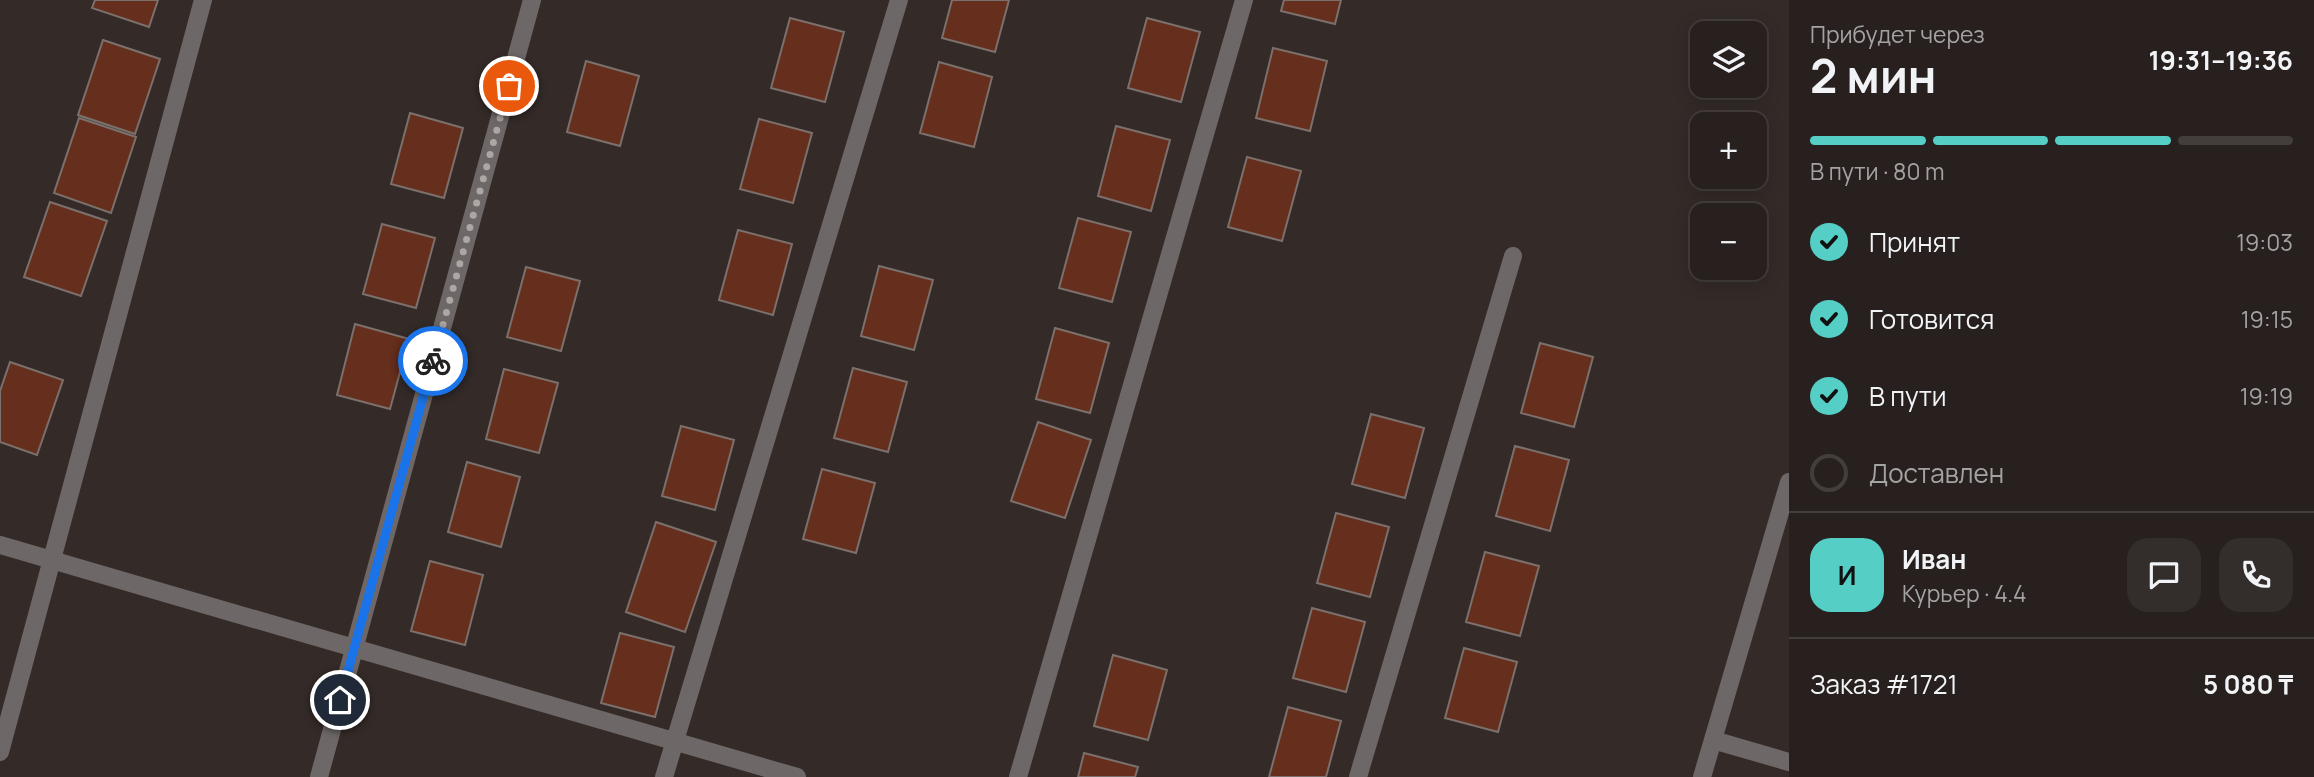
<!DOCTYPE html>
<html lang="ru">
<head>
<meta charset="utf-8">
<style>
  body { margin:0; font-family:Manrope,sans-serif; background:#332d2b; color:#f1f3f6; height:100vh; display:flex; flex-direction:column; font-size:26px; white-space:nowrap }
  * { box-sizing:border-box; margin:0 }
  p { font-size:23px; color:#a4a3a4 }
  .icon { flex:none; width:38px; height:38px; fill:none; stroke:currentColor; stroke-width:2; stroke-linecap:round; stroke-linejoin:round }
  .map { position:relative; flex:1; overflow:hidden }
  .details { display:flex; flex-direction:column; background:#27201e; width:525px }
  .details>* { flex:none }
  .fabs { position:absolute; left:1690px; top:21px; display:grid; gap:14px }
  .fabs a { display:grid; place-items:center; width:77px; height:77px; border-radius:14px; background:#27201e; box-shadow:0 4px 18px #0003,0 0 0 2px #433e3c; font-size:35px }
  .pin { position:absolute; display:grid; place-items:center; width:60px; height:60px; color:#fff; margin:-30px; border:4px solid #fff; border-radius:50%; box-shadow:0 2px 7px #0007 }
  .courier { position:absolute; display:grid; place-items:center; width:70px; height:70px; margin:-35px; border:5px solid #1a73e8; border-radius:50%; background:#fff; color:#222; box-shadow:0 2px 9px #0007 }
  .summary em { font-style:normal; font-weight:700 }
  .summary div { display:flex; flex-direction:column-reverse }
  .summary { display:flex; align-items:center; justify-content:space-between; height:119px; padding:0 21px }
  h1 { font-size:46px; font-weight:700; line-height:52px }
  .bar { display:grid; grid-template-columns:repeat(4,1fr); gap:10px 7px; align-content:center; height:84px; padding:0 21px }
  .bar i { height:9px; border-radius:5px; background:#433e3c }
  .bar .active { background:#55cec5 }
  .bar p { grid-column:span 4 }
  .line { display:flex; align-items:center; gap:18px; padding:0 21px; border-top:2px solid #433e3c }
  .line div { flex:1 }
  .round { display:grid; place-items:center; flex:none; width:74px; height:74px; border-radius:21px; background:#332d2b }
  ol { padding:0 21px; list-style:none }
  li { display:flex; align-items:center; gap:21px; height:77px }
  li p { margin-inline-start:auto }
  li .icon { padding:7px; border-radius:50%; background:#55cec5; color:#111; stroke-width:4 }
  li:last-child { color:#a4a3a4 }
  li i { width:38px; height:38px; border:4px solid #433e3c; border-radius:50% }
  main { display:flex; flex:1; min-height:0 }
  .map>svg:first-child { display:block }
</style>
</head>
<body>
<main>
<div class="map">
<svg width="1789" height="777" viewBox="0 0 1789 777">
  <rect width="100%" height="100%" fill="#342b28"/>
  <path fill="#662e1c" stroke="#7b706c" stroke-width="2" d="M95 0H158L149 27 92 8Z
    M952 0H1009L995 52 942 38Z
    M1284 0H1341L1335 24 1281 11Z
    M790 18 844 32 825 102 771 88Z
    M1147 18 1200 32 1181 102 1128 88Z
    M103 40 160 59 135 134 78 115Z
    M1273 48 1327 61 1310 131 1256 118Z
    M586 61 639 76 620 146 567 132Z
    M939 62 992 77 974 147 920 133Z
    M410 113 463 128 444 198 391 184Z
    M79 118 136 137 111 213 54 193Z
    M759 119 812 133 793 203 740 189Z
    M1116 126 1170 140 1151 211 1098 196Z
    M1247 157 1301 171 1282 241 1228 227Z
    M50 202 107 221 81 296 24 277Z
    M1078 218 1131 232 1112 302 1059 288Z
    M382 224 435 238 416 308 363 294Z
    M738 230 792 244 773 315 719 300Z
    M879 266 933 280 914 350 861 336Z
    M526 267 580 281 561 351 507 337Z
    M355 324 409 339 390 409 337 395Z
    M1055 328 1109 343 1090 413 1036 399Z
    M1540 343 1593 357 1574 427 1521 413Z
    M10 362 63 380 37 455 0 442V391Z
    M853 368 907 382 888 452 834 438Z
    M504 369 558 383 539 453 486 439Z
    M1371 414 1424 428 1405 498 1352 484Z
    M1038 422 1091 440 1065 518 1011 501Z
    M681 426 734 440 715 510 662 496Z
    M1515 446 1569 460 1550 531 1496 516Z
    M467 462 520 477 501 547 448 532Z
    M822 469 875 483 856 553 803 539Z
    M1336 513 1389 527 1370 597 1317 583Z
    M656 522 716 542 685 632 626 612Z
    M1485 552 1539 566 1520 636 1466 622Z
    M430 561 483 575 465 645 411 631Z
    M1312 608 1365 622 1346 692 1293 678Z
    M620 633 674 647 655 717 601 703Z
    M1464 648 1517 662 1498 732 1445 718Z
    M1113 655 1167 670 1148 740 1094 726Z
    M1288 707 1341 721 1326 777H1269Z
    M1084 753 1138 767 1135 777H1078Z"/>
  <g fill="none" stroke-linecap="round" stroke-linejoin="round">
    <path stroke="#6d6867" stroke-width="18" d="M0 545 797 777
      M1713 740 1789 762
      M0 752 203 0
      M319 777 532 0
      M664 777 899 0
      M1018 777 1244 0
      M1358 777 1513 256
      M1702 777 1789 482"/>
  </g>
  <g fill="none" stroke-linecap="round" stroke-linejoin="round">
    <path stroke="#aea6a4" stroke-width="7" stroke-dasharray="0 12.6" d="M433 361 509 86"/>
    <path stroke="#1a73e8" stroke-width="9" d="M340 700 433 361"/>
  </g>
</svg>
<div class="fabs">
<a><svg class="icon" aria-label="layers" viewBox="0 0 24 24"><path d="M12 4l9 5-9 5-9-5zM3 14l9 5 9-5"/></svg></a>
<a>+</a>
<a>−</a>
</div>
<div class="pin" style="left:509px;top:86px;background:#ea580c"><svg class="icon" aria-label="bag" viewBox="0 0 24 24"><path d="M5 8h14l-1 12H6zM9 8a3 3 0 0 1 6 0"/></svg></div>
<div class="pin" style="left:340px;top:700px;background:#1f2937"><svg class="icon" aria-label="home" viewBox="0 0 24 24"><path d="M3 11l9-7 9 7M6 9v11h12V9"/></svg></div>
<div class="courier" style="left:433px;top:361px"><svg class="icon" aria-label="bike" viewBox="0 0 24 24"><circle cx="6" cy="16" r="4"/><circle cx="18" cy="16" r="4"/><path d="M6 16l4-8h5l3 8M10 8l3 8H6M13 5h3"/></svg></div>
</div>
<section class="details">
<div class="summary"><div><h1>2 мин</h1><p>Прибудет через</p></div><em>19:31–19:36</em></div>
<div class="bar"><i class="active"></i><i class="active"></i><i class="active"></i><i></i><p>В пути · 80 m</p></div>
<ol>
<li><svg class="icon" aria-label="check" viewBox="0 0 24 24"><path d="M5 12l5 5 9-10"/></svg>Принят<p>19:03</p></li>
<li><svg class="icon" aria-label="check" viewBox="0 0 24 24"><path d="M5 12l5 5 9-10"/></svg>Готовится<p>19:15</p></li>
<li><svg class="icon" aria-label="check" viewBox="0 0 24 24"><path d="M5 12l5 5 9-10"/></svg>В пути<p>19:19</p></li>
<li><i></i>Доставлен</li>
</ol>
<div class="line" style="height:126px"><b class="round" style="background:#55cec5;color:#111">И</b><div><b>Иван</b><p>Курьер · 4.4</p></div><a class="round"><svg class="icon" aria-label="chat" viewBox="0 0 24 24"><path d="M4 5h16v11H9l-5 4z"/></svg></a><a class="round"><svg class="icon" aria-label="phone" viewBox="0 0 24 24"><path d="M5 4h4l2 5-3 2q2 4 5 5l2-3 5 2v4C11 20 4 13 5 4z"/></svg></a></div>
<div class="line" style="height:91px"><div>Заказ #1721</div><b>5 080 ₸</b></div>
</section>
</main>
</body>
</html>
